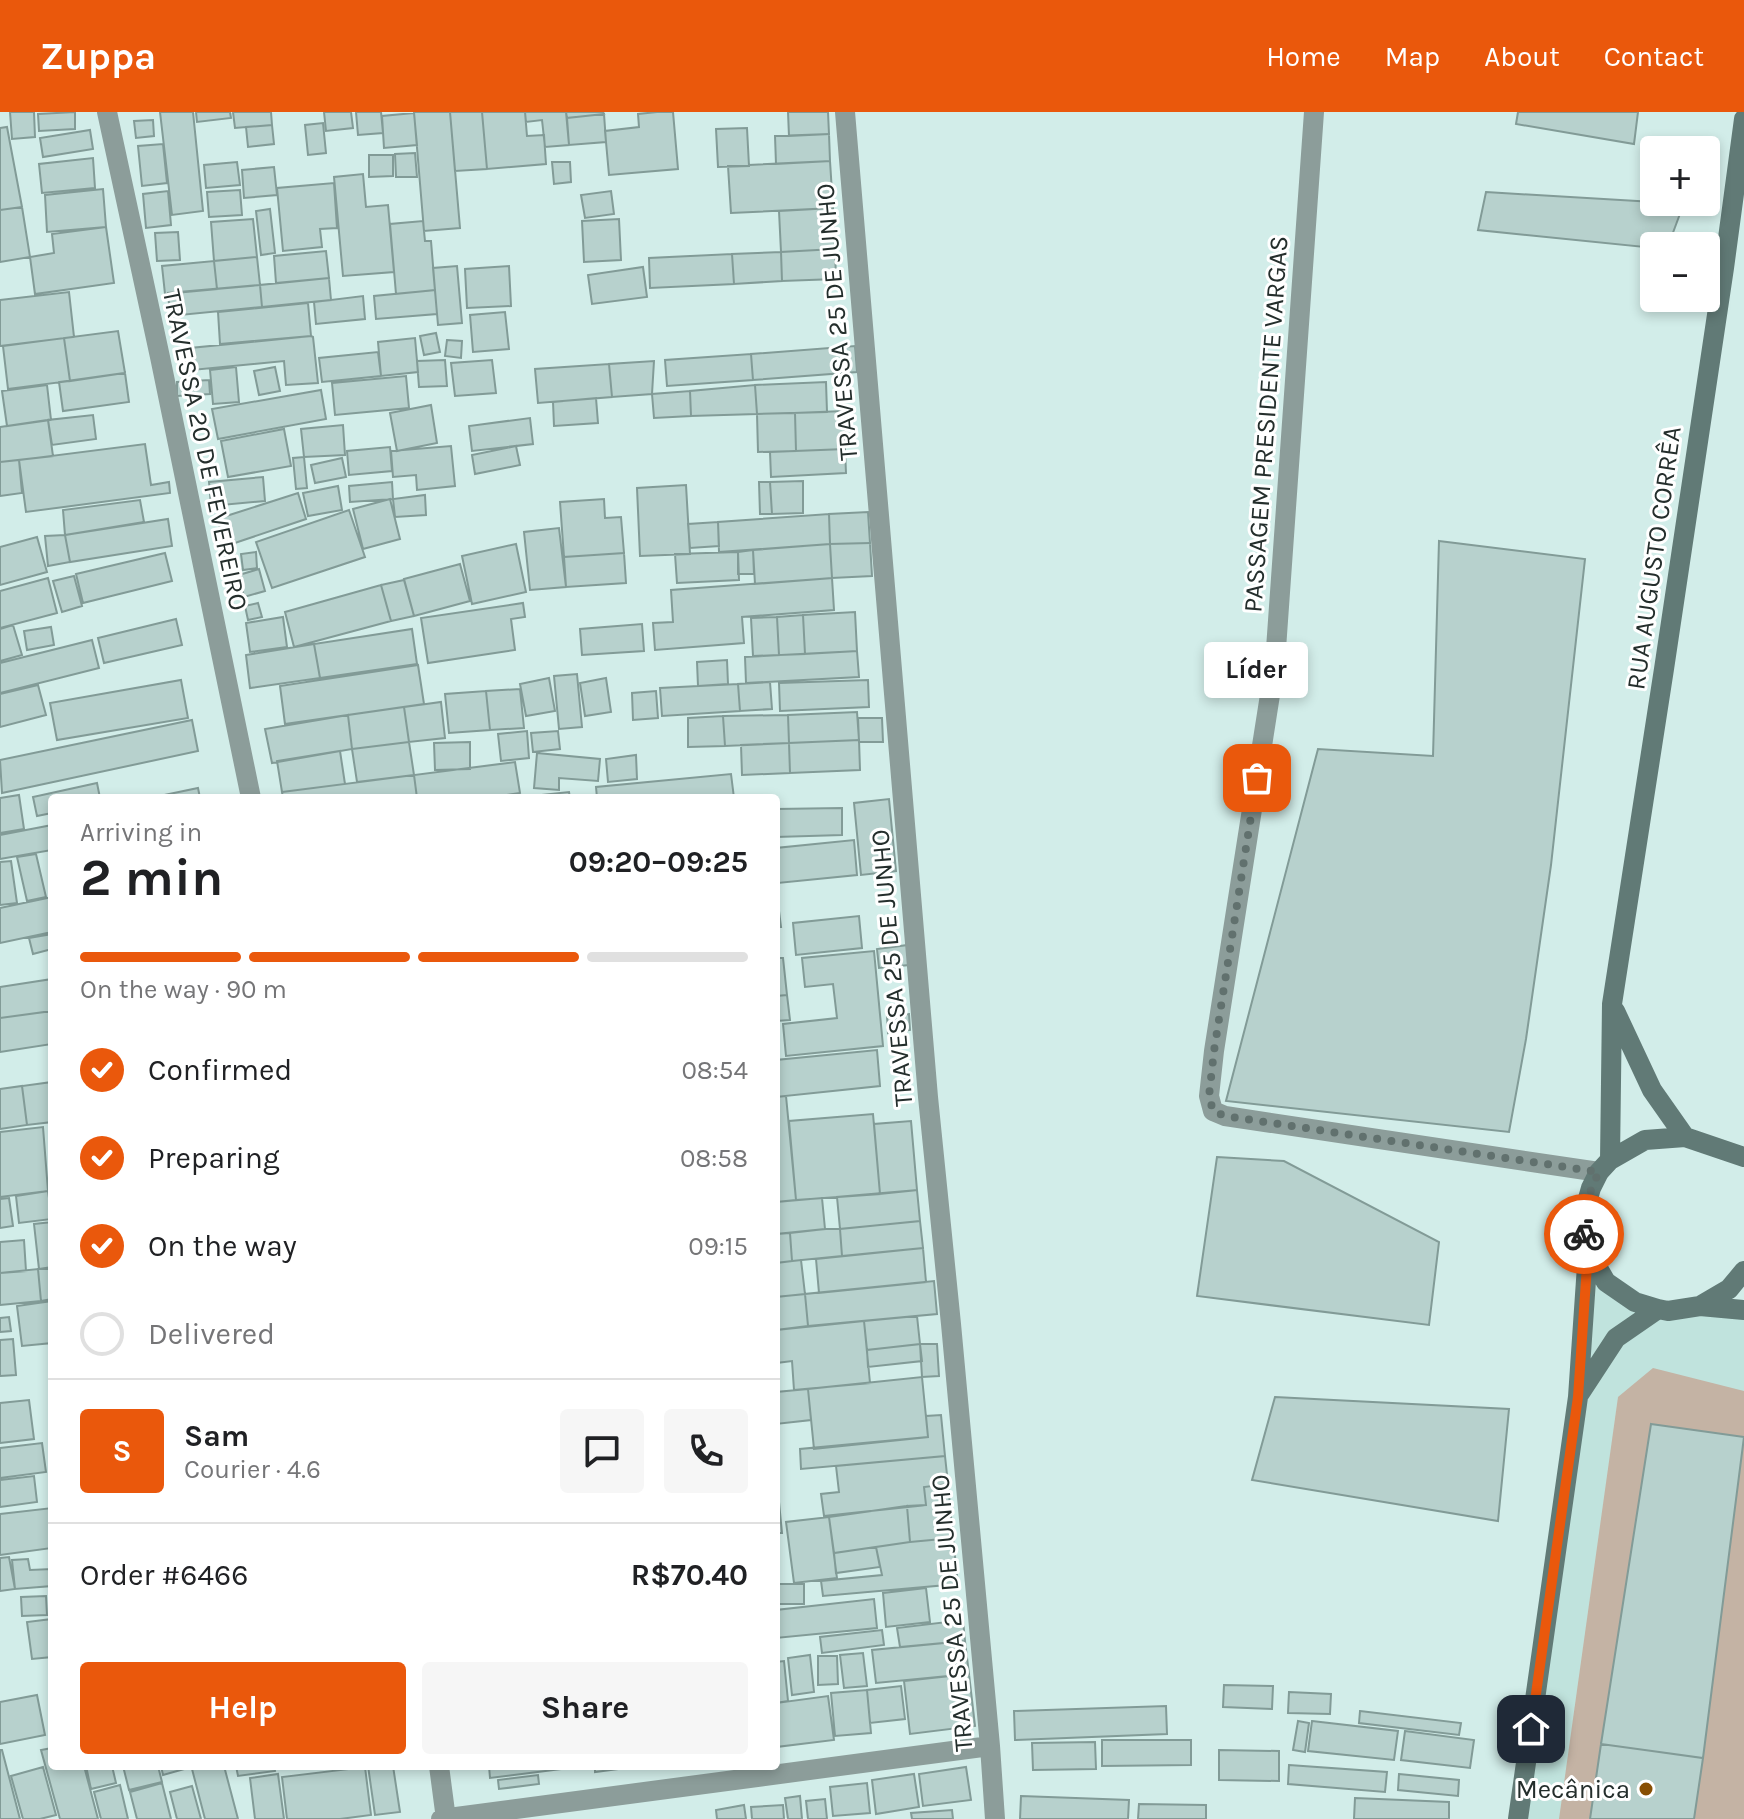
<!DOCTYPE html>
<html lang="en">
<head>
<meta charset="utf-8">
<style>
  body { margin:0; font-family:Karla,sans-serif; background:#f6f6f6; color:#202124; height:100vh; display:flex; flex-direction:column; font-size:30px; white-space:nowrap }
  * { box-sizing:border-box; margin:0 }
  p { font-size:26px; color:#757577 }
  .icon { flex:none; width:44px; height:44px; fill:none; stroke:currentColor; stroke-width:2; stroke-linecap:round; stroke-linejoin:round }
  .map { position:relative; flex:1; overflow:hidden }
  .details { position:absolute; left:48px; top:682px; width:732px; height:976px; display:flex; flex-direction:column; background:#fff; border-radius:8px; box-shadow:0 4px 12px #0003 }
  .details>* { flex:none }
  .fabs { position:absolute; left:1640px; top:24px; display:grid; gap:16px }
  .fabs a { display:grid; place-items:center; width:80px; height:80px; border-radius:8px; background:#fff; box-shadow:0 4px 12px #0003; font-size:40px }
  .pin { position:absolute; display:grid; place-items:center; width:68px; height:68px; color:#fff; margin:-34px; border-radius:16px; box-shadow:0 4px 12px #0006 }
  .courier { position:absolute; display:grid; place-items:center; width:80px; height:80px; margin:-40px; border:6px solid #ea580c; border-radius:50%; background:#fff; color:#222; box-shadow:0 2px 10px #0007 }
  .bubble { position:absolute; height:56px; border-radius:8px; background:#fff; box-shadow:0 4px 12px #0003; font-size:26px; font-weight:700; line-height:56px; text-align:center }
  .summary em { font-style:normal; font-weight:700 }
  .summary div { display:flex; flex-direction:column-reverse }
  .summary { display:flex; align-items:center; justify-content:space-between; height:136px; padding:0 32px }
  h1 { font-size:52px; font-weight:700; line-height:60px }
  .bar { display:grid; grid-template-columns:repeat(4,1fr); gap:12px 8px; align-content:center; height:96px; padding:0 32px }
  .bar i { height:10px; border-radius:6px; background:#e0e0e0 }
  .bar .selected { background:#ea580c }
  .bar p { grid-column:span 4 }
  .line { display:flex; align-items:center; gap:20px; padding:0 32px; border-top:2px solid #e0e0e0 }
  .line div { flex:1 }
  .round { display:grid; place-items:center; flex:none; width:84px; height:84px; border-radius:8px; background:#f6f6f6 }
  ol { padding:0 32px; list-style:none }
  li { display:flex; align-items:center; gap:24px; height:88px }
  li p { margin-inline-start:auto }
  li .icon { padding:8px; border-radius:50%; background:#ea580c; color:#fff; stroke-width:4 }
  li:last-child { color:#757577 }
  li i { width:44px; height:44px; border:4px solid #e0e0e0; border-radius:50% }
  .button { display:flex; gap:16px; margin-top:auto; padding:16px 32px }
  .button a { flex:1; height:92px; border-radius:8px; background:#ea580c; color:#fff; font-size:32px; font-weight:700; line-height:92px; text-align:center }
  .button a+a { background:#f6f6f6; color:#202124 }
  header { display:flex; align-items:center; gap:48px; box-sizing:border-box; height:112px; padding:0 40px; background:#ea580c; color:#fff }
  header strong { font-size:38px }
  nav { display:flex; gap:44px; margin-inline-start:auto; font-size:28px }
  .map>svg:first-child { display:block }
</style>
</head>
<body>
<header>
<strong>Zuppa</strong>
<nav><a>Home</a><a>Map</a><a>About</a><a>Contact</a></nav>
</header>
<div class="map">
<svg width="1744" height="1707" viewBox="0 0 1744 1707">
  <rect width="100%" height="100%" fill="#d2ede9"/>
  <path fill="#c0e3dd" d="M1588 1139 1635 1190 1744 1198V1707H1518Z"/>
  <path fill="#c4b3a4" d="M1653 1256 1744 1279V1707H1559L1618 1285Z"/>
  <path fill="#b7d1cd" stroke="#829b97" stroke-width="2" d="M10 0H34L35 25 12 27Z
    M75 0V17L39 19 38 2Z
    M160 0H193L203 99 172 103Z
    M196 0H230L231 6 197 10Z
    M233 0H271L272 13 235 16Z
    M324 0H351L353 16 326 19Z
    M356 0H381L383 21 358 23Z
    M450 0 460 116 424 119 414 0Z
    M450 0H482L487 57 455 59Z
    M482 0H525L527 24 544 23 546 52 487 57Z
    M525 0H566L569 33 545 35 542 8 526 10Z
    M566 0H603L604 2 567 6Z
    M657 0H673L678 57 609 63 605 19 639 15 638 2Z
    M788 0H828L829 22 789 24Z
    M1518 0H1638L1634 32 1516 12Z
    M414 1 417 33 384 36 382 4Z
    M604 2 606 30 569 33 567 6Z
    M153 8 154 24 136 26 134 9Z
    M323 11 326 41 308 43 305 13Z
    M272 13 274 32 248 35 246 15Z
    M7 15 22 95 0 98V16Z
    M747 16 749 54 718 55 716 17Z
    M90 18 93 37 43 45 40 26Z
    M829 22 830 49 776 52 775 24Z
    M163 32 167 71 142 74 138 34Z
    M415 41 417 65H396L395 42Z
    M369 43H393V64L369 65Z
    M93 46 95 76 42 81 39 52Z
    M830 49 833 96 731 101 728 54Z
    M237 50 240 73 206 76 204 53Z
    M552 50H570L571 70 554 72Z
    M274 55 277 83 244 86 242 58Z
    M363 62 366 95 388 93 394 160 343 164 334 65Z
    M334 71 337 116 320 117 322 135 283 139 277 76Z
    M103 77 106 115 47 120 45 83Z
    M240 78 242 103 209 105 207 80Z
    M168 79 171 113 146 116 143 82Z
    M611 79 614 102 585 106 581 83Z
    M1486 80 1654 90 1684 91 1668 134H1654V136L1478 118Z
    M22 95 30 145 0 150V98Z
    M833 96 835 137 781 140 779 99Z
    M270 97 275 141 261 143 256 99Z
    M253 107 257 145 214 149 211 110Z
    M619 107 621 148 584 150 582 109Z
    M423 109 425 129H431L435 178 396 182 390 112Z
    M106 115 114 171 35 182 30 145 54 141 52 122Z
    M178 120 180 148 157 149 155 121Z
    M835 137 836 167 782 169 781 140Z
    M326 139 329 166 276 171 274 144Z
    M781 140 782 169 734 172 732 142Z
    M732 142 734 172 650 176 649 146Z
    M257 145 260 173 217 177 214 149Z
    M214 149 217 177 165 182 162 154Z
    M457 154 462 211 438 213 433 156Z
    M509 154 511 194 467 196 465 157Z
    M643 155 647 185 592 192 588 163Z
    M329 166 331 188 262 195 260 173Z
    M260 173 262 195 170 204 168 181Z
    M435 178 437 202 376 207 374 184Z
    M69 180 74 225 0 234V188Z
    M363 184 365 207 316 212 314 190Z
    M308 191 311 224 220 232 218 200Z
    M505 200 509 237 473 240 470 203Z
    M118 219 125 261 70 269 64 226Z
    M436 221 440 240 424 243 420 224Z
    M311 224 313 225 318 271 286 273 284 249 182 259 180 237Z
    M64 226 70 269 8 277 3 234Z
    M415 226 418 260 381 264 378 230Z
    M447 228 462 229 461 246 445 244Z
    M855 234 857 260 753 268 751 242Z
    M378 240 381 264 322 270 319 246Z
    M751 242 753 268 667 274 665 248Z
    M445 248 447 274 419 275 417 249Z
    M492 248 496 281 455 284 451 251Z
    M654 249 652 282 612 285 609 252Z
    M609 252 612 285 538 291 535 257Z
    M236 255 239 290 213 292 210 258Z
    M275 255 280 279 259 283 254 259Z
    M125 261 129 290 63 299 59 270Z
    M406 264 409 296 335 303 332 271Z
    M209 268 210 282 177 284V270Z
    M826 270 827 300 757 302 755 273Z
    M47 273 51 308 7 314 2 279Z
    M755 273 757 302 691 304 690 279Z
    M321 278 326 307 218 327 212 297Z
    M690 279 691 304 654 306 652 282Z
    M596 286 598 311 554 314 553 290Z
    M431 293 437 331 397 339 390 301Z
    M844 299 845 337 796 339 795 301Z
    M795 301 796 339 758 340 757 302Z
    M93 303 96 327 52 333 48 308Z
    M530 306 533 332 472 339 469 314Z
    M48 308 53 344 0 350V315Z
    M343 313 345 343 304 345 301 317Z
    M284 317 291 354 228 365 221 329Z
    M145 332 151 373 169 370 170 381 26 400 19 348Z
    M451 334 455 374 417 378 416 363 393 365 391 339Z
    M516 334 520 353 475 362 472 343Z
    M390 335 392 359 349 363 347 339Z
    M845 337 846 361 771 365 770 340Z
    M304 345 307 376 296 377 293 346Z
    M342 346 346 365 315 371 311 353Z
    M19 348 22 381 0 384V350Z
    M263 365 265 389 211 394 209 370Z
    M803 369V401L772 402 770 370Z
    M392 370 393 387 350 390 349 374Z
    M759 370H770L772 402H760Z
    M686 373 690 442 640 444 637 376Z
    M338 374 342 398 308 404 303 381Z
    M298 381 306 407 226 434 217 407Z
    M425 383 426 403 395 405 393 387Z
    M390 387 400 427 363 437 353 397Z
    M604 387 605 406 621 405 624 441 564 445 560 390Z
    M140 388 144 410 65 423 63 398Z
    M349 398 365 445 272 476 256 430Z
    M868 400 870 431 830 432 829 402Z
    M829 402 830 432 719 440 718 410Z
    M168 407 172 434 70 450 65 423Z
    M718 410 719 434 690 436 688 412Z
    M559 416 566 475 530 478 524 420Z
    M65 423 70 450 48 454 45 424Z
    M37 425 47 460 0 473V435Z
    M1439 429 1585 447 1551 753 1526 927 1509 1020 1226 989 1318 637 1433 644Z
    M870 431 872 464 832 466 830 432Z
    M516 432 526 480 472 492 462 444Z
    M830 432 832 466 755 472 753 438Z
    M753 438 754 462H738V440Z
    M256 440 257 456 243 458 241 442Z
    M738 440 739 468 677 471 675 442Z
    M165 441 172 469 83 491 76 462Z
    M624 441 626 471 566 475 564 445Z
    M460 452 470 489 414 504 404 467Z
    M259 457 265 479 244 485 239 463Z
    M74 464 82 494 62 500 53 469Z
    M48 466 57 501 0 516V479Z
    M832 466 834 498 742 505 744 531 655 538 653 511 673 510 671 478Z
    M404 468 414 504 391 509 381 473Z
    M381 473 391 509 294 535 285 500Z
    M258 491 262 505 248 508 245 494Z
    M523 491 525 505 511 507 515 538 428 551 421 506Z
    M855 500 857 539 805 542 803 503Z
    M803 503 805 542 779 543 777 505Z
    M283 505 287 535 250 540 246 511Z
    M777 505 779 543 753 544 751 506Z
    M176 507 182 533 104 551 98 526Z
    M642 512 644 539 582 543 580 517Z
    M13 513 22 543 0 549V517Z
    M51 515 54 533 27 538 24 519Z
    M412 517 417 552 320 566 314 532Z
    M92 528 99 556 0 581V551Z
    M314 532 320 566 250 576 246 543Z
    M857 539 859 565 746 571 745 545Z
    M727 548 728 572 698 574 697 550Z
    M418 553 424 592 285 612 280 574Z
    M577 562 582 615 559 617 554 564Z
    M549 566 555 599 526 604 520 572Z
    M606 566 611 600 585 604 580 571Z
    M181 568 188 606 57 628 50 591Z
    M868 568 869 595 780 599 779 571Z
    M770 570 772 597 740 599 738 572Z
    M738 572 740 599 662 604 660 576Z
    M38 573 46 603 0 615V582Z
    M520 577 524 616 490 618 486 579Z
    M486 579 490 618 449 621 445 582Z
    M656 579 658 606 633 608 632 581Z
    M441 590 445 626 409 630 404 595Z
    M404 595 409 630 352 637 348 603Z
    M857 600 859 628 789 631 788 603Z
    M348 603 352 637 272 651 265 617Z
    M788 603 789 631 725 634 723 604Z
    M723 604 725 634 688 635V606Z
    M858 606H882L883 630H859Z
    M192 608 198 639 2 681 0 648Z
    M527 619 529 646 501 649 498 622Z
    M558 619 560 637 533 640 531 621Z
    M859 628 860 658 790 661 789 631Z
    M409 630 414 663 357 670 352 637Z
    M470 630V657L435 658 434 631Z
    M789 631 790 661 742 663 741 633Z
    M340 639 345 672 282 680 277 649Z
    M537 641 600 647 598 669 559 666V678L534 676Z
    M636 643 637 667 608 670 606 647Z
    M515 650 520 681 487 686H417L414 663Z
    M731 662 734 686H597L596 675Z
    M414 663 417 686H283L282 680Z
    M97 671 100 686H52V701L37 704 33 685Z
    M198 676 200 686H150Z
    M569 680 570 686H513Z
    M19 683 24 717 0 721V686Z
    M889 687 896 759 861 763 854 691Z
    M842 696V723L776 725V697Z
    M52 713V738L0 747V723Z
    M854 728 857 763 778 771 776 736Z
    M36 742 46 785 27 789 17 745Z
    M11 749 17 791 0 793V750Z
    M776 775 781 815H776Z
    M52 785V820L0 831V796Z
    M859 804 862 836 796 843 793 811Z
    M52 822V837L33 842 29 826Z
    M908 833 909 853 879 856 877 837Z
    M874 839 883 934 786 944 783 912 837 906 833 872 805 875 802 846Z
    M776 846H783L787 883 776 884Z
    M52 867V899L0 906V875Z
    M787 883 790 908 776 909V884Z
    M52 899V932L0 940V906Z
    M909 902 910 918 888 921 887 904Z
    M877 938 880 974 776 985V948Z
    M52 970V1010L27 1013 22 974Z
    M22 974 27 1013 0 1017V977Z
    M786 984 796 1088 776 1090V985Z
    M873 1002 880 1082 796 1088 789 1009Z
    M911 1009 917 1078 880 1082 874 1012Z
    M43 1015 48 1079 0 1085V1020Z
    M1217 1045 1284 1049 1439 1130 1429 1213 1197 1184Z
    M917 1078 920 1109 840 1117 837 1085Z
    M48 1079 52 1107 19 1111 16 1084Z
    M9 1086 13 1114 0 1116V1087Z
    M822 1086 825 1117 776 1122V1090Z
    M920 1109 923 1136 842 1144 840 1117Z
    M52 1110V1155L39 1157 34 1112Z
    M825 1117H840L842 1144 792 1149 790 1121Z
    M790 1121 792 1149 776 1151V1122Z
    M24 1128 26 1159 0 1161V1130Z
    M923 1136 926 1170 819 1181 816 1147Z
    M801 1148 805 1182 776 1185V1151Z
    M38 1157 41 1189 0 1193V1161Z
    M38 1157H52V1187L41 1189Z
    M934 1169 937 1202 808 1214 805 1182Z
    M805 1182 808 1214 776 1218V1185Z
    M52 1189V1231L22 1234 17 1194Z
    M917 1204 920 1232 867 1238 864 1209Z
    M9 1205 11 1219 0 1220V1206Z
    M864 1209 870 1271 794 1278 792 1249 776 1251V1218Z
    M13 1227 16 1263 0 1264V1228Z
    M920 1232 922 1249 868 1255 867 1238Z
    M920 1232H937L939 1264 922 1265Z
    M922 1265 928 1325 814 1337 808 1277Z
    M808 1277 811 1308 776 1312V1280Z
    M1275 1285 1509 1297 1498 1409 1252 1368Z
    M29 1288 34 1327 0 1331V1291Z
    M941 1303 945 1344 801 1357 800 1337 928 1325 926 1304Z
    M1651 1312 1744 1325 1703 1646 1601 1632Z
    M42 1331 46 1360 0 1366V1336Z
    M945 1344 948 1372 924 1375 926 1393 824 1404 821 1382 839 1380 836 1354Z
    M34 1364 37 1390 0 1395V1368Z
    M948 1372 953 1426 910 1430 907 1394 926 1393 924 1375Z
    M776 1390H779L782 1421H776Z
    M907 1394 910 1430 834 1441 829 1405Z
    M52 1396V1436L0 1443V1402Z
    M829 1405 837 1466 794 1471 786 1410Z
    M953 1426 958 1472 823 1484 821 1469 882 1463 876 1435 910 1430Z
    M876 1435 880 1455 836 1461 834 1441Z
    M9 1445 15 1477 0 1479V1446Z
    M28 1447 30 1458 52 1457V1474L15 1477 12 1448Z
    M776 1472H804V1492H776Z
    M926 1476 930 1510 886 1515 883 1481Z
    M46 1484 47 1503 22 1504 21 1485Z
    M874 1487 877 1516 776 1526V1498Z
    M52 1507V1545L32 1547 27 1510Z
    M963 1508 965 1529 900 1535 897 1516Z
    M882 1518 884 1533 822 1541 820 1525Z
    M965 1529 969 1562 876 1571 872 1538Z
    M863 1541 867 1574 844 1576 840 1543Z
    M810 1543 814 1580 792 1583 788 1546Z
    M818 1544H837L838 1572 818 1573Z
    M784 1549 788 1589 776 1591V1550Z
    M969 1562 975 1614 910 1622 904 1569Z
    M1224 1573 1273 1574 1272 1597 1223 1595Z
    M901 1574 905 1607 870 1611 867 1578Z
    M867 1578 871 1621 835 1624 831 1581Z
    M1289 1580 1331 1582 1330 1602 1288 1601Z
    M37 1583 45 1623 0 1632V1590Z
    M828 1584 834 1628 776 1635V1591Z
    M1166 1594 1167 1622 1015 1628 1014 1599Z
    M1360 1599 1461 1611 1459 1623 1359 1611Z
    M1298 1609 1309 1611 1305 1640 1293 1638Z
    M1312 1609 1398 1619 1394 1648 1308 1639Z
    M1405 1619 1474 1628 1470 1656 1401 1648Z
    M1102 1628H1191V1653L1102 1654Z
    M1095 1630 1096 1657 1033 1658 1032 1631Z
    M1601 1632 1703 1646 1694 1707H1590Z
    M52 1636V1654H84L98 1707H60L41 1638Z
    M0 1638H2L20 1707H0Z
    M1219 1638 1279 1639V1669L1219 1668Z
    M1289 1653 1387 1660 1385 1680 1288 1672Z
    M86 1654H112L116 1671 91 1677Z
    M123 1654H158L162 1670 129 1678Z
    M161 1654H188V1656L163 1663Z
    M202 1654H224L238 1707H205L192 1657Z
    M236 1654H274L275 1659 238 1664Z
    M368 1654H393L400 1700 375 1703Z
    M489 1654H585L490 1666Z
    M595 1654H618L619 1657 595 1660Z
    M43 1655 56 1703 40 1707H23L11 1664Z
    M365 1655 371 1703 340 1707H287L282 1665Z
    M966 1655 971 1688 923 1694 919 1662Z
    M278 1662 284 1707H255L250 1666Z
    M914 1662 919 1695 876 1702 872 1668Z
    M1399 1662 1459 1668 1458 1684 1398 1678Z
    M538 1663 539 1672 499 1677 498 1668Z
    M162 1671 171 1707H137L130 1680Z
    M867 1671 870 1701 833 1704 830 1675Z
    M120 1673 128 1707H101L94 1680Z
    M192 1674 201 1707H177L170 1680Z
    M800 1684 802 1707H788L785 1686Z
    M1021 1684 1129 1688 1128 1707H1020Z
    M1355 1686 1449 1690V1707H1354Z
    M825 1687 827 1707H808L806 1689Z
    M1139 1692 1206 1693V1707H1138Z
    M744 1693 746 1707H717L716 1698Z
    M783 1693 784 1707H752L751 1695Z
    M952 1698 953 1707H912L911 1701Z"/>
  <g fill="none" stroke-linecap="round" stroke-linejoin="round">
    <path stroke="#8c9d9a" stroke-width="20" d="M107 0 160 245 251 686
      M845 0 928 985 951 1212 990 1634 995 1707
      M1314 0 1275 551 1214 939 1209 984 1213 999 1225 1004 1599 1060
      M439 1654 446 1707
      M441 1707 990 1634"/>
    <path stroke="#617a76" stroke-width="20" d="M1615 899 1652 978 1685 1025
      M1744 1045 1685 1025 1645 1028 1610 1048 1599 1060 1591 1076 1585 1097 1584 1119 1588 1139 1606 1170 1635 1190 1658 1197 1668 1199 1700 1194 1729 1177 1744 1159
      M1610 1048 1612 892 1664 557 1724 156 1744 7
      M1700 1194 1744 1198
      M1580 1281 1616 1226 1658 1197
      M1518 1707 1578 1285 1588 1139"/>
  </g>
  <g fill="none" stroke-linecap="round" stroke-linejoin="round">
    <path stroke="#61716e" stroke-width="8" stroke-dasharray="0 14.4" d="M1257 666 1214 939 1209 984 1213 999 1225 1004 1599 1060C1589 1080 1583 1099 1584 1122"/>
    <path stroke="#ea580c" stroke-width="10" d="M1531 1617 1578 1285 1588 1139 1584 1122"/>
  </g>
  <circle fill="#884f03" stroke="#fff" stroke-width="3" cx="1646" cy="1677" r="8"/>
  <g text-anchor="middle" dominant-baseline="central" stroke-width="6" stroke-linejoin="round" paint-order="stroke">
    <g font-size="26" fill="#242e2c" stroke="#fff">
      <text transform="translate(837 210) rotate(-95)">TRAVESSA 25 DE JUNHO</text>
      <text transform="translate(1266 312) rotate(-86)">PASSAGEM PRESIDENTE VARGAS</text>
      <text transform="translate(205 338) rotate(78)">TRAVESSA 20 DE FEVEREIRO</text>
      <text transform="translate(1654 446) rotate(-82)">RUA AUGUSTO CORRÊA</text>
      <text transform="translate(892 856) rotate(-95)">TRAVESSA 25 DE JUNHO</text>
      <text transform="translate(952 1501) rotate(-95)">TRAVESSA 25 DE JUNHO</text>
    </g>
    <g font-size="26" fill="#242e2c" stroke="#fff" text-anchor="end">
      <text x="1630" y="1677">Mecânica</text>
    </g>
  </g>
</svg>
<div class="fabs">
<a>+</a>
<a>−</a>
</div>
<div class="pin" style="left:1257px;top:666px;background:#ea580c"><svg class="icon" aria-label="bag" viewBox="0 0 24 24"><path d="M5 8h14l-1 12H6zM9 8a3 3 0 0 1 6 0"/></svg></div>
<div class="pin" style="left:1531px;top:1617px;background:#1f2937"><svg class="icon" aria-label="home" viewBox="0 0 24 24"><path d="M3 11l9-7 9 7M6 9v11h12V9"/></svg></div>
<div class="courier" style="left:1584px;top:1122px"><svg class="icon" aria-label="bike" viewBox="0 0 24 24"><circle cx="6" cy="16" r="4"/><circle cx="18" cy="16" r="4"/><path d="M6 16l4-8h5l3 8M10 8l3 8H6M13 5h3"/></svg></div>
<div class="bubble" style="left:1204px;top:530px;width:104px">Líder</div>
<section class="details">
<div class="summary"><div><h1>2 min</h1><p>Arriving in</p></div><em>09:20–09:25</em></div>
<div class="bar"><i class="selected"></i><i class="selected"></i><i class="selected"></i><i></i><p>On the way · 90 m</p></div>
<ol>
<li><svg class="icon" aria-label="check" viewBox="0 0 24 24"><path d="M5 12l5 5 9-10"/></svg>Confirmed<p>08:54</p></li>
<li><svg class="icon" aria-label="check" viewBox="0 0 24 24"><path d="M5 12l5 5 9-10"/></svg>Preparing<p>08:58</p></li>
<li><svg class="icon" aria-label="check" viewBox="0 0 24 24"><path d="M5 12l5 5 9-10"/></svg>On the way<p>09:15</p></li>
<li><i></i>Delivered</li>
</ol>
<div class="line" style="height:144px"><b class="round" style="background:#ea580c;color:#fff">S</b><div><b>Sam</b><p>Courier · 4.6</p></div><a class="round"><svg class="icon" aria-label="chat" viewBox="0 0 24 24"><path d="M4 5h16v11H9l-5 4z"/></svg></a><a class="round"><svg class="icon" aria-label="phone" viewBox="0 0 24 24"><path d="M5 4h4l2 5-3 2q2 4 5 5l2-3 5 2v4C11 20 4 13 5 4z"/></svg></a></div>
<div class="line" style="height:104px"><div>Order #6466</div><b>R$70.40</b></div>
<div class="button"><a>Help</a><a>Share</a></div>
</section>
</div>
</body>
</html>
